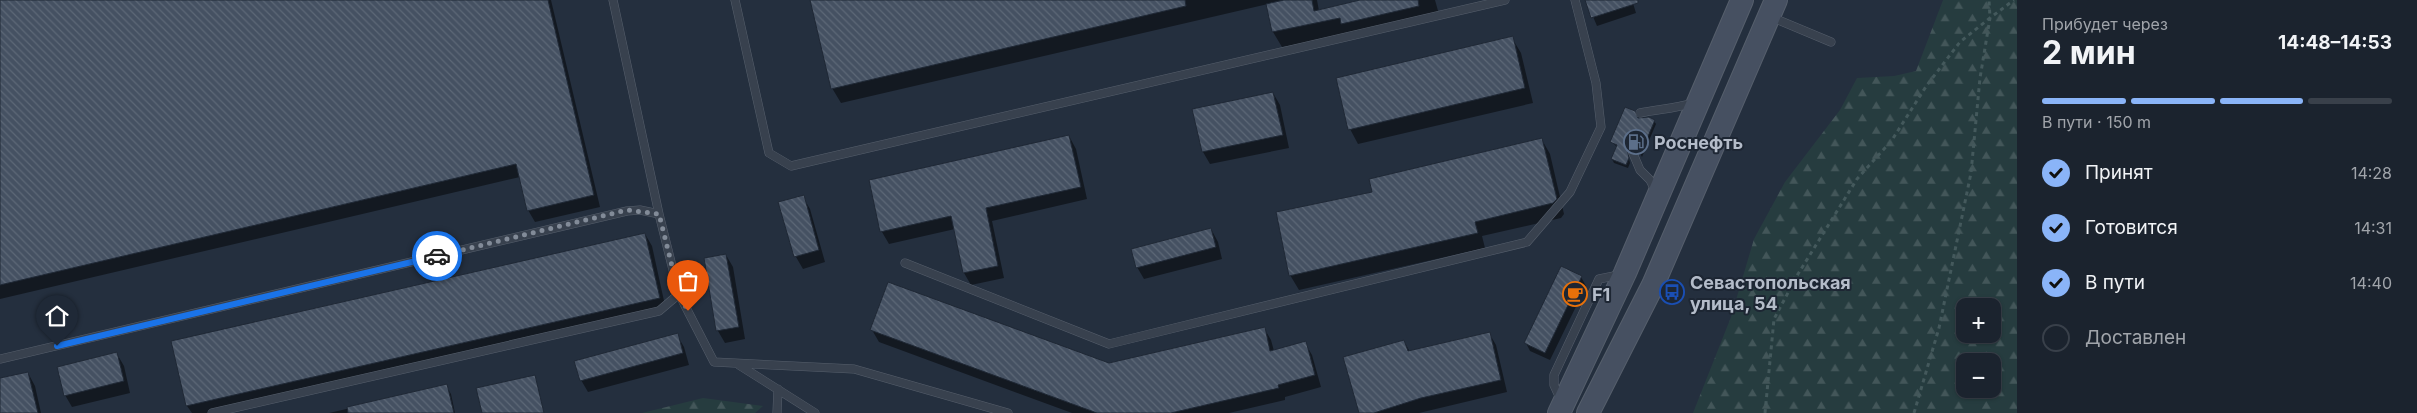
<!DOCTYPE html>
<html lang="ru">
<head>
<meta charset="utf-8">
<style>
  body { margin:0; font-family:Inter,sans-serif; background:#282f3a; color:#f1f3f6; height:100vh; display:flex; flex-direction:column; font-size:19px; white-space:nowrap }
  * { box-sizing:border-box; margin:0 }
  p { font-size:16px; color:#a0a4aa }
  .icon { flex:none; width:28px; height:28px; fill:none; stroke:currentColor; stroke-width:2; stroke-linecap:round; stroke-linejoin:round }
  .map { position:relative; flex:1; overflow:hidden }
  .side { display:flex; flex-direction:column; background:#1b232e; width:400px }
  .side>* { flex:none }
  .tools { position:absolute; left:1956px; top:298px; display:grid; gap:10px }
  .tools a { display:grid; place-items:center; width:45px; height:45px; border-radius:10px; background:#1b232e; box-shadow:0 1px 4px #0004,0 0 0 1px #39404a; font-size:25px }
  .pin { position:absolute; display:grid; place-items:center; width:42px; height:42px; color:#fff; margin:-51px -21px; border-radius:50% 50% 50% 0; rotate:-45deg; box-shadow:0 0 5px #0007 }
  .pin .icon { rotate:45deg }
  .courier { position:absolute; display:grid; place-items:center; width:50px; height:50px; margin:-25px; border:4px solid #1a73e8; border-radius:50%; background:#fff; color:#222; box-shadow:0 1px 6px #0007 }
  .overview em { font-style:normal; font-weight:700 }
  .overview div { display:flex; flex-direction:column-reverse }
  .overview { display:flex; align-items:center; justify-content:space-between; height:85px; padding:0 25px }
  h1 { font-size:32px; font-weight:700; line-height:38px }
  .bar { display:grid; grid-template-columns:repeat(4,1fr); gap:8px 5px; align-content:center; height:60px; padding:0 25px }
  .bar i { height:6px; border-radius:4px; background:#39404a }
  .bar .on { background:#8ab4f8 }
  .bar p { grid-column:span 4 }
  ol { padding:0 25px; list-style:none }
  li { display:flex; align-items:center; gap:15px; height:55px }
  li p { margin-inline-start:auto }
  li .icon { padding:5px; border-radius:50%; background:#8ab4f8; color:#111; stroke-width:4 }
  li:last-child { color:#a0a4aa }
  li i { width:28px; height:28px; border:2px solid #39404a; border-radius:50% }
  main { display:flex; flex:1; min-height:0 }
  .map>svg:first-child { display:block }
</style>
</head>
<body>
<main>
<div class="map">
<svg width="2017" height="413" viewBox="0 0 2017 413">
  <defs>
    <pattern id="forest-firs" width="22" height="20" patternUnits="userSpaceOnUse" patternTransform="scale(1.25)"><rect width="22" height="20" fill="#263c3f"/><path d="M5 1l3.5 6h-7zM16 11l3.5 6h-7z" fill="#435659"/></pattern>
    <pattern id="building-back-hatch" width="6" height="6" patternUnits="userSpaceOnUse" patternTransform="scale(1.25)"><rect width="6" height="6" fill="#455162"/><path d="M-1 5l2 2M0 0l6 6M5-1l2 2" fill="none" stroke="#5d6877"/></pattern>
  </defs>
  <rect width="100%" height="100%" fill="#242f3e"/>
  <path fill="url(#forest-firs)" fill-rule="evenodd" d="M1943 0H2017V413H1693L1731 317 1754 239 1785 182 1840 110 1857 78 1894 76 1916 71ZM1965 306H1992V334H1965ZM1965 361H1992V389H1965Z
    M703 398 763 406 755 413H642Z"/>
  <path fill="#0007" d="M0 0H551L600 207 535 222 528 210 520 177 0 299Z
    M811 0H1317L1319 11 1366 0H1435L1440 18 1282 47 1273 32 1268 4 841 103 832 88Z
    M1586 0H1632L1636 13 1597 26Z
    M1512 38 1521 53 1533 103 1358 144 1350 129Z
    M1273 93 1280 105 1289 148 1210 164 1203 152 1194 110Z
    M1638 119 1654 121 1656 124 1642 157 1639 151 1633 149 1628 154 1630 163 1628 168 1614 163 1612 159 1617 147 1612 142Z
    M1069 136 1076 149 1087 199 992 221 1004 278 971 285 964 273 955 229 889 244 882 232 870 181Z
    M1542 140 1550 154 1564 214 1561 218 1482 236 1485 248 1299 290 1290 275 1374 193Z
    M803 197 810 209 825 262 803 269 796 257 780 203Z
    M1211 229 1218 242 1222 259 1144 279 1137 267Z
    M645 234 652 246 666 310 216 413H192L187 406 173 342Z
    M726 255 733 267 745 339 725 343 718 331Z
    M1581 277 1586 286 1550 360 1530 351 1526 343Z
    M1264 328 1271 340 1274 351 1305 343 1312 355 1321 387 1285 397V400L1229 413H1072L879 342 872 330 1109 364Z
    M1489 333 1496 345 1507 392 1419 413H1360L1404 341 1410 352Z
    M677 335 684 347 689 365 588 392 581 380Z
    M117 354 124 366 130 393 72 407 65 395Z
    M28 373 35 386 41 413H0V380Z
    M446 386 451 394 455 413H329Z"/>
  <path fill="url(#building-back-hatch)" stroke="#1f2835" d="M0 0H548L594 195 527 211 516 164 0 285Z
    M810 0H1185L1186 6 831 89Z
    M1284 0H1312L1314 11 1360 0H1418L1419 6 1341 24 1340 18 1272 32 1266 4Z
    M1585 0H1638V3L1591 18Z
    M1513 36 1525 88 1348 130 1336 78Z
    M1273 92 1283 135 1202 152 1192 109Z
    M1625 107 1635 111 1638 118 1649 117 1655 120 1640 155 1635 146 1627 148 1629 158 1626 165 1611 159 1617 145 1610 142Z
    M1069 135 1081 187 986 208 998 266 963 273 951 216 880 232 869 180Z
    M1542 138 1557 199 1553 203 1475 222 1478 233 1289 276 1276 212 1372 192 1369 179Z
    M804 195 819 250 794 257 778 202Z
    M1211 228 1216 247 1136 268 1131 249Z
    M645 233 660 298 186 406 171 341Z
    M726 254 739 327 716 331 704 258Z
    M1561 266 1582 276 1545 353 1524 343Z
    M888 282 1109 363 1265 327 1270 351 1306 341 1315 375 1278 385 1279 388 1171 413H1097L870 330Z
    M1490 332 1501 380 1421 398 1374 413H1359L1343 357 1404 340 1408 351Z
    M678 333 683 353 580 381 574 361Z
    M117 352 124 381 64 396 57 367Z
    M28 372 38 413H0V378Z
    M535 375 544 413H482L476 388Z
    M447 384 454 413H348L347 407Z"/>
  <g fill="none" stroke-linecap="round" stroke-linejoin="round">
    <defs>
      <path id="service" d="M613 0 659 214
        M735 0 769 153 791 166 1505 0
        M1771 17 1831 42
        M1640 113C1657 109 1675 109 1692 103
        M1632 151 1640 170 1650 180 1656 192
        M905 263 1109 344 1527 242 1570 192 1601 127 1596 83 1575 0
        M679 294 714 362 854 369 1008 413
        M0 359 627 211 640 210 659 214 679 294 659 311 212 413
        M739 365 815 413
        M1560 398 1554 385V375L1599 279 1619 275
        M777 413 778 389"/>
      <path id="secondary" d="M1559 413 1625 273 1742 0
        M1588 413 1653 285 1776 0"/>
    </defs>
    <use href="#service" stroke="#565f6c" stroke-width="9"/>
    <use href="#secondary" stroke="#565f6c" stroke-width="24"/>
    <path stroke="#44595c" stroke-width="3" stroke-dasharray="4 4" stroke-linecap="butt" d="M1765 413 1774 319 1798 274 1857 179 1892 140 1927 85 1960 42 1990 18 1989 0
      M1914 413 1939 328 1971 173 1980 78 1990 18 2014 0"/>
    <use href="#service" stroke="#38414e" stroke-width="8"/>
    <use href="#secondary" stroke="#465061" stroke-width="22"/>
  </g>
  <g fill="none" stroke-linecap="round" stroke-linejoin="round">
    <path stroke="#828b98" stroke-width="5" stroke-dasharray="0 9" d="M437 256 627 210 659 214 679 294 688 311"/>
    <path stroke="#1a73e8" stroke-width="6" d="M57 346 437 256"/>
  </g>
  <defs>
    <symbol id="fuel-ring" viewBox="-11 -11 22 22"><circle r="9.5" fill="#1d2633" stroke="#5c6f8a" stroke-width="1.5"/><path d="M-5.5-6h7V0h2V4h1.3V-2.5L3-4.5l.8-.8L6-3V5H2.5V1h-1V6h-7ZM-4.2-4.7v3.2H.2V-4.7Z" fill="#5c6f8a"/></symbol>
    <symbol id="bus-ring" viewBox="-11 -11 22 22"><circle r="9.5" fill="#1d2633" stroke="#1a4fb4" stroke-width="1.5"/><path d="M-5-6H5V4H4V6H2V4H-2V6H-4V4H-5ZM-3.5-4V0h7V-4ZM-3.5 1.2v1.5H-2V1.2ZM2 1.2v1.5H3.5V1.2Z" fill="#1a4fb4"/></symbol>
    <symbol id="cafe-ring" viewBox="-11 -11 22 22"><circle r="9.5" fill="#1d2633" stroke="#e8710a" stroke-width="1.5"/><path d="M-5.5-4.5H6V0H3Q3 3.5 0 3.5H-2.5Q-5.5 3.5-5.5 0ZM3-3.2v2h1.7v-2ZM-6 4.5H4V6H-6Z" fill="#e8710a"/></symbol>
  </defs>
  <g fill-rule="evenodd">
    <use href="#fuel-ring" x="1622" y="128" width="28" height="28"/>
    <use href="#bus-ring" x="1658" y="278" width="28" height="28"/>
    <use href="#cafe-ring" x="1561" y="280" width="28" height="28"/>
  </g>
  <g text-anchor="middle" dominant-baseline="central" stroke-width="4" stroke-linejoin="round" paint-order="stroke">
    <g font-size="18" font-weight="bold" fill="#b4bcc9" stroke="#1d2633" text-anchor="start">
      <text x="1654" y="142">Роснефть</text>
      <text x="1690" y="282">Севастопольская<tspan x="1690" dy="21">улица, 54</tspan></text>
      <text x="1592" y="294">F1</text>
    </g>
  </g>
</svg>
<div class="tools">
<a>+</a>
<a>−</a>
</div>
<div class="pin" style="left:688px;top:311px;background:#ea580c"><svg class="icon" aria-label="bag" viewBox="0 0 24 24"><path d="M5 8h14l-1 12H6zM9 8a3 3 0 0 1 6 0"/></svg></div>
<div class="pin" style="left:57px;top:346px;background:#1f2937"><svg class="icon" aria-label="home" viewBox="0 0 24 24"><path d="M3 11l9-7 9 7M6 9v11h12V9"/></svg></div>
<div class="courier" style="left:437px;top:256px"><svg class="icon" aria-label="car" viewBox="0 0 24 24"><path d="M5 17H2v-5l4-1 3-4h7l3 4 3 1v5h-3M9 17h6M6 11h13"/><circle cx="7" cy="17" r="2"/><circle cx="17" cy="17" r="2"/></svg></div>
</div>
<section class="side">
<div class="overview"><div><h1>2 мин</h1><p>Прибудет через</p></div><em>14:48–14:53</em></div>
<div class="bar"><i class="on"></i><i class="on"></i><i class="on"></i><i></i><p>В пути · 150 m</p></div>
<ol>
<li><svg class="icon" aria-label="check" viewBox="0 0 24 24"><path d="M5 12l5 5 9-10"/></svg>Принят<p>14:28</p></li>
<li><svg class="icon" aria-label="check" viewBox="0 0 24 24"><path d="M5 12l5 5 9-10"/></svg>Готовится<p>14:31</p></li>
<li><svg class="icon" aria-label="check" viewBox="0 0 24 24"><path d="M5 12l5 5 9-10"/></svg>В пути<p>14:40</p></li>
<li><i></i>Доставлен</li>
</ol>
</section>
</main>
</body>
</html>
